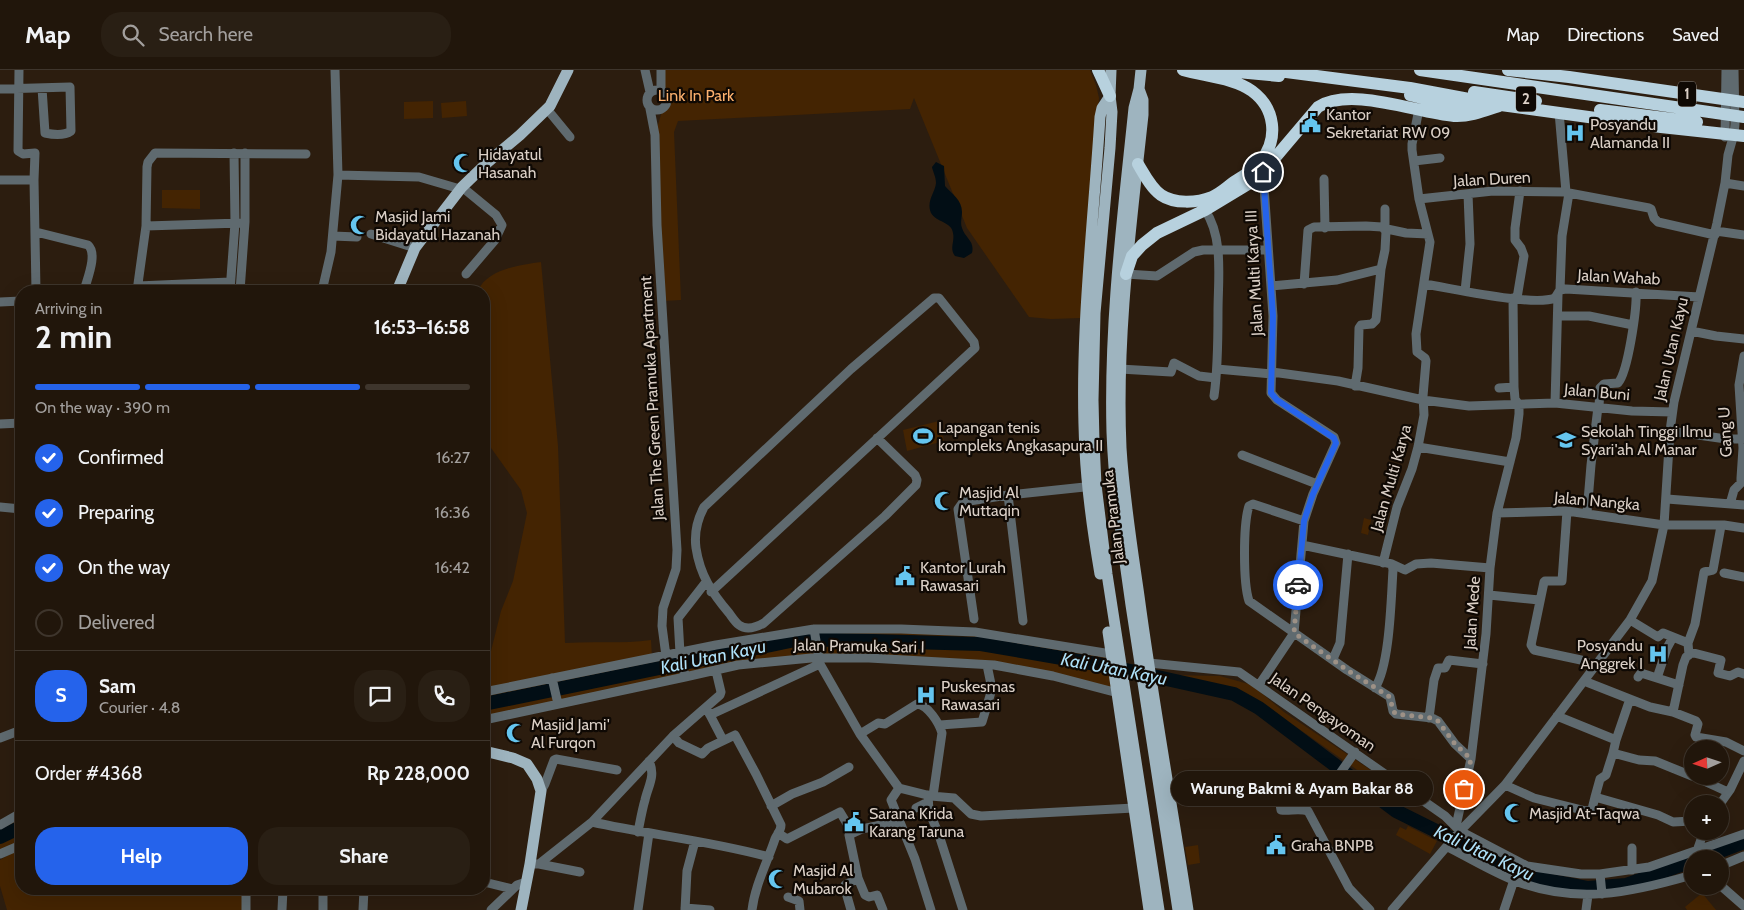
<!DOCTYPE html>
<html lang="en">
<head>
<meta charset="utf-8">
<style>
  body { margin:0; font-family:Cabin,sans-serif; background:#291f14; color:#f1f3f6; height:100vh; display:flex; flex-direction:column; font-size:19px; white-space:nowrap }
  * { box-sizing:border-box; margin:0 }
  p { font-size:16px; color:#a29f9d }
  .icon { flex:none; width:28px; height:28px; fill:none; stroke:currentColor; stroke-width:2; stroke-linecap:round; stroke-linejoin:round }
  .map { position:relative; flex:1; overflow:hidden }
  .sheet { position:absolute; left:15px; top:215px; width:475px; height:610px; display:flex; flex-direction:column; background:#21160b; border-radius:20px; box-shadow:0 5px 20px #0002,0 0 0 1px #3e352c }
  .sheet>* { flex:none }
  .needle { width:32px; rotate:267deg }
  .fabs { position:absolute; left:1684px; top:670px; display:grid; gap:10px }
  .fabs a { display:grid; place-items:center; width:45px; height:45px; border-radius:50%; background:#21160b; box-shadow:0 5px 20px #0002,0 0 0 1px #3e352c; font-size:25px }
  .pin { position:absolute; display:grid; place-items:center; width:42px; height:42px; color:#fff; margin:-21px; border:2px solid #fff; border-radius:50%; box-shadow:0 1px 5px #0007 }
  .courier { position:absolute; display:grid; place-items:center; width:50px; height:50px; margin:-25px; border:4px solid #2563eb; border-radius:50%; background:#fff; color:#222; box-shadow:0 1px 6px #0007 }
  .bubble { position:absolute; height:35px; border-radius:18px; background:#21160b; box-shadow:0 5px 20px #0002,0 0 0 1px #3e352c; font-size:16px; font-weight:700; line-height:35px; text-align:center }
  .headline em { font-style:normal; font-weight:700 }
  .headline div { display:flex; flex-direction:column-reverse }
  .headline { display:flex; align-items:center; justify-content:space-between; height:85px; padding:0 20px }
  h1 { font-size:32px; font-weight:700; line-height:38px }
  .bar { display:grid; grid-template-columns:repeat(4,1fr); gap:8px 5px; align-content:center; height:60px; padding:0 20px }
  .bar i { height:6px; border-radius:4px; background:#3e352c }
  .bar .active { background:#2563eb }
  .bar p { grid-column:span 4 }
  .line { display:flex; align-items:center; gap:12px; padding:0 20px; border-top:1px solid #3e352c }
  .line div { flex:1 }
  .round { display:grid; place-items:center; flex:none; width:52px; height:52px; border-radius:20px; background:#291f14 }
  ol { padding:0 20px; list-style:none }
  li { display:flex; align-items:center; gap:15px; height:55px }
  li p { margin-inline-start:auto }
  li .icon { padding:5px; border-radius:50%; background:#2563eb; color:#fff; stroke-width:4 }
  li:last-child { color:#a29f9d }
  li i { width:28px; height:28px; border:2px solid #3e352c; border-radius:50% }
  .primary-button { display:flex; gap:10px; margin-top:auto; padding:10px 20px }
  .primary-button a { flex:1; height:58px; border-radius:20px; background:#2563eb; color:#fff; font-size:20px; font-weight:700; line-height:58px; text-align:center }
  .primary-button a+a { background:#291f14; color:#f1f3f6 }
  header { display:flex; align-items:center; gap:30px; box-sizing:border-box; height:70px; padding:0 25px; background:#21160b; border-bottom:1px solid #3e352c }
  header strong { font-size:24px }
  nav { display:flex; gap:28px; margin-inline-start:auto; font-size:18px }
  .search { width:350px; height:45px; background:#291f14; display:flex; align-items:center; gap:12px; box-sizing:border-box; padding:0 18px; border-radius:20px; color:#a29f9d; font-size:19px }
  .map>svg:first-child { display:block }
</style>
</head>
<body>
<header>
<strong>Map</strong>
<div class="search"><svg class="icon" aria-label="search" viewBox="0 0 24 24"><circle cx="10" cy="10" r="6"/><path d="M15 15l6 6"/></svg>Search here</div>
<nav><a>Map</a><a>Directions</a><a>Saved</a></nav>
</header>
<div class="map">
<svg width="1744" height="840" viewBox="0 0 1744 840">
  <rect width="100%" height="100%" fill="#2c1d0f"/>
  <path fill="#442402" d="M664 0H1090L1096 15 1099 28 1081 248 1051 249 1029 247 967 158 914 28 910 39 678 51 674 62 681 230 662 231 655 65 665 31Z
    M433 31V48L404 49V32Z
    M466 31 467 46 442 48 441 33Z
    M162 120H200V139L162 138Z
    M541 192 558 376 565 573C594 571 622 574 651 570L652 588 816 559 975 562 1110 585 1117 623 1010 598 892 590 738 595 484 650V600L491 581 501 541 513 511 527 443 521 420 484 368V221H478C487 199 520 195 541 192Z
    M939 351 944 371 907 381 903 360Z
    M1364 448 1371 450 1368 465 1361 463Z
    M1170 605 1220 606 1252 615 1284 642 1408 725 1404 733 1265 635 1243 622 1212 614 1173 608Z
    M21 746V774L0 784V756Z
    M1408 756 1437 771 1430 784 1396 765 1400 757 1406 760Z
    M1198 775 1200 793 1188 795 1185 777Z
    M21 778V819H245V840H7L0 816V790Z
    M1702 823 1716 840H1687L1685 837Z"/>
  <path fill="#020e15" d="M936 92 944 96 945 116C952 124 962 130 962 142 962 147 960 153 962 158 965 168 975 171 972 183L964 188 955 186C949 178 955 172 953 163 952 152 936 152 931 143 926 131 935 123 936 113 936 107 933 102 932 97Z"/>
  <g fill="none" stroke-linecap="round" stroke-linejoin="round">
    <path stroke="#020e15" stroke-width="14" d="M484 634 800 569 981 574 1108 596 1234 624 1259 638 1396 741 1527 806 1588 818 1626 815 1692 791
      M0 767 21 757
      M1699 789 1744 772"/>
    <path stroke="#5f6a6f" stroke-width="9" d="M19 0 18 81 23 84 35 83 34 110 36 221
      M645 0 650 22
      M661 0V21
      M0 19 70 17 71 61C64 66 54 65 45 63L42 18
      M647 30a10 10 0 1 1 20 0a10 10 0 1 1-20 0Z
      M547 39 570 67
      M650 39 655 65 657 155 677 480 676 499 663 538 662 556 666 586
      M1559 42 1566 122
      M1725 67 1726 0
      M1414 91 1440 88
      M338 105 419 107 460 119
      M1324 109 1325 158
      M0 110H34
      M1725 113 1744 116
      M462 117 496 145 502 155 495 170 466 204
      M1419 129 1493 121 1566 122 1569 123 1649 138 1651 139 1654 148 1658 152 1715 165
      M1385 139V160
      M1205 140C1224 168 1218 209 1218 242 1218 270 1218 299 1214 326
      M146 156 241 153
      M1716 161 1744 165
      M36 162 88 175C98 184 87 209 84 221
      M371 164 415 178
      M333 166 357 167
      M1126 204 1157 206 1194 182 1203 180H1268
      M1304 214 1308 160 1314 157 1366 156 1382 157 1386 161
      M1424 214C1451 218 1533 237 1555 228L1560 220 1566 219 1699 227
      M138 216 230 212
      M1271 216 1337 210 1381 199
      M1560 220 1562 166 1569 123
      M137 221 146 156 147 97 148 92 155 83 306 84
      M230 221 235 153 234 83
      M240 221 245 152V83
      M322 221 331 182 338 105 335 0
      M1465 221 1470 174 1468 124
      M1517 228 1524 186 1521 178 1515 170V158L1520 121
      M0 232 21 231
      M1558 246H1589L1633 255
      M1691 261 1716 266 1744 269
      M1120 299 1171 302 1174 293 1199 306 1216 308
      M1217 299 1272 304
      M1272 302 1338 311 1423 330 1469 336 1555 333 1632 341 1672 342
      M1355 316 1358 298 1359 258 1361 255 1372 254 1376 250 1381 199 1385 180 1386 161 1387 159 1406 163 1428 164
      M1499 318 1514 317
      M1555 333 1558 225
      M1599 337 1600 318 1604 314 1618 313C1628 302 1637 239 1636 222
      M0 354 21 353
      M1670 361 1726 369H1742
      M1418 377 1510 392
      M1242 385 1317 414
      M1008 425 1023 551
      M1667 429 1744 435
      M1730 434 1734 420 1741 413V408L1743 378 1739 315 1744 286
      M0 437 21 439
      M1567 441 1562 511H1545L1544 512 1531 575 1534 580 1581 590 1595 596
      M1497 443 1567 441 1664 455H1724L1744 458
      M1587 443 1591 395 1598 337
      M1304 451 1253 434 1249 436C1243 454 1243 513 1249 531L1347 600 1390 627 1393 641 1396 644 1432 648 1438 651 1455 674 1471 689
      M1302 475 1392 494 1405 500 1416 494 1431 493 1490 498
      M1383 493 1397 437 1412 399 1418 377 1424 345 1423 326 1426 291 1425 288 1417 282 1416 264 1430 172 1419 129 1412 80V74L1419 39
      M1724 503 1744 507
      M711 522 975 278 974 272 939 228H934L851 299 704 437C697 450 694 463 696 478 700 505 712 523 729 543 732 547 735 552 739 555 747 561 757 557 764 553L885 446 916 415 917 410 915 405 877 368
      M1489 525 1539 530
      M974 549 958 439 963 432 1008 425 1094 416
      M1630 550 1658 567 1663 563 1688 573
      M814 559 820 594 860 664 899 718
      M1690 582 1721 590 1718 603 1730 606 1738 602 1744 604
      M1333 589 1340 573 1348 484
      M1149 593 1239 602 1445 746 1460 761 1527 796 1581 804H1600L1649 797 1744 764
      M685 607 680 583 678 548 706 512
      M1638 607 1641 603 1679 615
      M552 608 558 634
      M1657 608 1667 578 1673 567
      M1584 611 1650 637 1673 642 1696 651 1698 654 1695 665 1696 667 1726 672 1744 681
      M1259 615 1294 563 1304 451 1313 424 1336 373 1334 367 1277 330 1271 323 1273 246 1263 102
      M1375 618C1390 595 1391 529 1393 500L1392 494
      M484 622 716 575 814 559H901L975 562 1111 584
      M706 638 710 645 820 594
      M1673 642 1683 595 1686 587 1689 585 1688 573 1695 554 1704 502 1713 500 1721 456 1723 455
      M710 645 723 670
      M1557 646 1616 670 1613 683 1639 690 1655 691 1692 706
      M1429 648 1434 610 1438 598H1445L1449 590 1483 594
      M484 650 685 607 738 595 811 588H869L994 595 1053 606 1118 623
      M940 655 982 652 992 619 987 595
      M860 664 878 653 885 654 917 634C928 635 939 653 942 663L933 726
      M673 666 679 673 702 684 708 678 735 665 756 704 781 755C781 761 777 764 775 769 767 793 755 815 752 840
      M0 668 21 660
      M1616 670 1630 629
      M1693 706 1728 722
      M1505 715 1534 728 1586 741 1592 739 1595 727 1658 745 1673 752 1692 751
      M899 718 931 726 954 728 971 744 981 746 1134 738
      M899 718 891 730 915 789 931 840
      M541 721 545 714 554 690 556 689 617 700
      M928 725 929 741 939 765 963 840
      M1324 726 1355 682
      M1595 727 1600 709 1606 705 1613 683
      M1280 734 1281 740C1290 741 1300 738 1308 741L1349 818 1370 840
      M1720 734 1730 720 1744 691
      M771 736 792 724 823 712 849 697
      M916 738 928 732
      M592 752C651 765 711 771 769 787
      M0 755 21 743
      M1456 756 1471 689 1486 564 1490 498 1497 443 1516 368 1519 344V335L1515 329 1514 317 1513 228
      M638 762C640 752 642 740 645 730 648 716 656 706 649 691
      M778 763 787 769 840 742 852 762
      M1448 777C1469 788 1491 801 1513 810 1575 835 1630 823 1692 805
      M1697 781 1704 761
      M0 784 21 775
      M530 794H539L592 752 673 666 720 625 721 622 716 601
      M539 794 580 802
      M1720 796 1744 786
      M1632 800V778
      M1600 804 1602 824
      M858 808 849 765 862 759 900 751
      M484 812 513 819
      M1720 815 1744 836
      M246 819V840
      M788 827 799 831 800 840
      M685 838 710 840
      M282 840 283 819
      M323 840V819
      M363 840 364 819
      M491 840 517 815 526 812
      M638 840 649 763
      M685 840 687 801 695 771
      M851 840 845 819V815L858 808 865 825 869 827 877 825 883 840
      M1392 840 1460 761 1505 715 1630 550 1652 511 1664 455 1670 361 1674 332 1717 153 1725 113 1728 85 1734 64 1735 54 1734 0
      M1504 840 1514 810
      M1586 840 1588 825"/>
    <path stroke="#9eb4bf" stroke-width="11" d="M1111 0 1110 26 1112 42 1110 78 1095 243 1093 330 1094 372 1096 415 1107 504 1159 840
      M1141 0 1139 19 1143 30V45C1131 156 1116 267 1121 378 1124 428 1132 477 1139 526 1153 631 1172 735 1188 840
      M1139 19 1134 38C1123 145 1109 253 1112 362 1114 420 1123 478 1131 535 1146 637 1163 738 1178 840
      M397 221 415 178 462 117 488 92 520 65 550 36 568 0
      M1100 504C1093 463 1087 422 1085 380 1079 269 1093 158 1100 47L1102 38 1110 26
      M1108 562 1149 840
      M484 681 513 688 527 694 537 709 541 721 530 794 521 840"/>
    <path stroke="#b7d1de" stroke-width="12" d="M1098 0 1110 26
      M1216 0 1279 6
      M1270 0 1410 18 1501 35 1661 57 1744 66
      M1420 0 1744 47
      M1508 0 1569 7 1744 32
      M1474 22 1536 31
      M1410 25C1437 30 1449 40 1478 35
      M1600 40 1697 52
      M1138 94C1144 104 1151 118 1161 125 1174 134 1197 133 1212 127 1220 124 1227 117 1234 112 1244 106 1254 100 1261 91 1279 68 1275 38 1252 21 1235 8 1203 6 1183 0
      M1126 204 1132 186 1142 175 1157 163 1205 140 1258 108 1318 37C1351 16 1417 43 1454 46 1469 47 1484 41 1499 36"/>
  </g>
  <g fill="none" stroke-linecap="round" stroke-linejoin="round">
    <path stroke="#9d9186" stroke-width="5" stroke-dasharray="0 9" d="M1298 515 1294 563 1347 600 1390 627 1393 641 1396 644 1432 648 1438 651 1455 674 1471 689 1464 719"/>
    <path stroke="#2563eb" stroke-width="6" d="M1263 102 1273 246 1271 323 1277 330 1334 368 1336 373 1313 424 1304 451 1298 515"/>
  </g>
  <defs>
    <symbol id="civic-bare" viewBox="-9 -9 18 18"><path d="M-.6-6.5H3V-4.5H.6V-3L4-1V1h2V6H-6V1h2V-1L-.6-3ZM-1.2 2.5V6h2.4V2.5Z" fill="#65c5ef" stroke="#0f0904" stroke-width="2.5" paint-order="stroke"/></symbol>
    <symbol id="hospital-bare" viewBox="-9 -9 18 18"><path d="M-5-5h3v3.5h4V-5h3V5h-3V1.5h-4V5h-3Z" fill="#65c5ef" stroke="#0f0904" stroke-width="2.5" paint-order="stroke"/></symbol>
    <symbol id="mosque-bare" viewBox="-9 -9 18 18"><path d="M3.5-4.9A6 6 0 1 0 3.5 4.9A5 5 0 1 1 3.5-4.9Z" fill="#65c5ef" stroke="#0f0904" stroke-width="2.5" paint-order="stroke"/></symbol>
    <symbol id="stadium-bare" viewBox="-9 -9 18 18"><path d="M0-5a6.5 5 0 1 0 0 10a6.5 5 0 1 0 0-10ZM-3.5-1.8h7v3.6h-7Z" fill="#65c5ef" stroke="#0f0904" stroke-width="2.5" paint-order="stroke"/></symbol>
    <symbol id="university-bare" viewBox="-9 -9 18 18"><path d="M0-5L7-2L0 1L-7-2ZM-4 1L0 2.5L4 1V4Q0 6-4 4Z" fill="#65c5ef" stroke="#0f0904" stroke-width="2.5" paint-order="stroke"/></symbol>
  </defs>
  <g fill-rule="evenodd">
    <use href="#civic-bare" x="1297" y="39" width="28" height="28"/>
    <use href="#hospital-bare" x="1561" y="49" width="28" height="28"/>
    <use href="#mosque-bare" x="449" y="79" width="28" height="28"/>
    <use href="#mosque-bare" x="346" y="141" width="28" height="28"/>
    <use href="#stadium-bare" x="909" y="352" width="28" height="28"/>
    <use href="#university-bare" x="1552" y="356" width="28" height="28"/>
    <use href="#mosque-bare" x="930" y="417" width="28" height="28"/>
    <use href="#civic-bare" x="891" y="492" width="28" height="28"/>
    <use href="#hospital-bare" x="1644" y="570" width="28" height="28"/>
    <use href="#hospital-bare" x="912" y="611" width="28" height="28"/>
    <use href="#mosque-bare" x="502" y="649" width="28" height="28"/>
    <use href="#mosque-bare" x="1500" y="729" width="28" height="28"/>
    <use href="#civic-bare" x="840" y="738" width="28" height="28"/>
    <use href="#civic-bare" x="1262" y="761" width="28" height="28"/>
    <use href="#mosque-bare" x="764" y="795" width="28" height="28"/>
  </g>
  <g text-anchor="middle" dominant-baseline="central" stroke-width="4.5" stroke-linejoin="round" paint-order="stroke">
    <g fill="#0f0904" stroke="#9d948c" stroke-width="1">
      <rect x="1678" y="11.5" width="18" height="25" rx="4"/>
      <rect x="1516" y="16.5" width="20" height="25" rx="4"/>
    </g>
    <g font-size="15" font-weight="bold" fill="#dacfc6">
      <text x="1687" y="24">1</text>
      <text x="1526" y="29">2</text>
    </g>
    <g font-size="16" fill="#fdb16e" stroke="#0f0904">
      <text x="696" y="25">Link In Park</text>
    </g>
    <g font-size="16" fill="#dacfc6" stroke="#0f0904" text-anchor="start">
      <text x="1326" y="44">Kantor<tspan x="1326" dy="18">Sekretariat RW 09</tspan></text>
      <text x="1590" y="54">Posyandu<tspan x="1590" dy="18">Alamanda II</tspan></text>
      <text x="478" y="84">Hidayatul<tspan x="478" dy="18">Hasanah</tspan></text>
      <text x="375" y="146">Masjid Jami<tspan x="375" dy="18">Bidayatul Hazanah</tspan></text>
      <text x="938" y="357">Lapangan tenis<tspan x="938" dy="18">kompleks Angkasapura II</tspan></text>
      <text x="1581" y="361">Sekolah Tinggi Ilmu<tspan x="1581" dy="18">Syari'ah Al Manar</tspan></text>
      <text x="959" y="422">Masjid Al<tspan x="959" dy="18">Muttaqin</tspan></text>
      <text x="920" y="497">Kantor Lurah<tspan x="920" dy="18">Rawasari</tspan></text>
      <text x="1643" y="575" text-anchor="end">Posyandu<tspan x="1643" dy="18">Anggrek I</tspan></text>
      <text x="941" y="616">Puskesmas<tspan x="941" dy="18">Rawasari</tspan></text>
      <text x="531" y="654">Masjid Jami'<tspan x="531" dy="18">Al Furqon</tspan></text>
      <text x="869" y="743">Sarana Krida<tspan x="869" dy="18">Karang Taruna</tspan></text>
      <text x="1529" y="743">Masjid At-Taqwa</text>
      <text x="1291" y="775">Graha BNPB</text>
      <text x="793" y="800">Masjid Al<tspan x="793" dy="18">Mubarok</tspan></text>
    </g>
    <g font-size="16" fill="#dacfc6" stroke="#0f0904">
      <text transform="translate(1492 109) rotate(-3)">Jalan Duren</text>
      <text transform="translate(1254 203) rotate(-93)">Jalan Multi Karya III</text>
      <text transform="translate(1619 207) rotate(3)">Jalan Wahab</text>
      <text transform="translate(1671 279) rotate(-77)">Jalan Utan Kayu</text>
      <text transform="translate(1597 322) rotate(5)">Jalan Buni</text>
      <text transform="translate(652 328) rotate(-93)">Jalan The Green Pramuka Apartment</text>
      <text transform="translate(1725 362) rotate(-93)">Gang U</text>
      <text transform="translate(1391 408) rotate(-74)">Jalan Multi Karya</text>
      <text transform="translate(1597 431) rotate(5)">Jalan Nangka</text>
      <text transform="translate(1113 447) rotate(-97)">Jalan Pramuka</text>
      <text transform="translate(1472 543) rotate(-86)">Jalan Mede</text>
      <text transform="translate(859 576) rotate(1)">Jalan Pramuka Sari I</text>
      <text transform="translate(1323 642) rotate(35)">Jalan Pengayoman</text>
    </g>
    <g font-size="18" font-style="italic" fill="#aee0f8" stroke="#0f0904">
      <text transform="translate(713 587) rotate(-12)">Kali Utan Kayu</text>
      <text transform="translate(1114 599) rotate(11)">Kali Utan Kayu</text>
      <text transform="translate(1484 783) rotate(25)">Kali Utan Kayu</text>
    </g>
  </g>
</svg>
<div class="fabs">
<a><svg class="needle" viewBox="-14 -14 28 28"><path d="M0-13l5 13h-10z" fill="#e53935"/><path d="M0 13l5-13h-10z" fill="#a29f9d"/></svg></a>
<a>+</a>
<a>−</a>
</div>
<div class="pin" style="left:1464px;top:719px;background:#ea580c"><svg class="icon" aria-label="bag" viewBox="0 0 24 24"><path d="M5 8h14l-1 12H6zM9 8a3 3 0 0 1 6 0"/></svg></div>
<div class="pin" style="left:1263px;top:102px;background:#1f2937"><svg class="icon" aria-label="home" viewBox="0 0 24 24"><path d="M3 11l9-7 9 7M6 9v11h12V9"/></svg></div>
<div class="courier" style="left:1298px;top:515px"><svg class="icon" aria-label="car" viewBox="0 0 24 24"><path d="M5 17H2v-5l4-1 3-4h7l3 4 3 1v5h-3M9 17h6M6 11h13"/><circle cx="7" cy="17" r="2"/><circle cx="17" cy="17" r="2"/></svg></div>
<div class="bubble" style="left:1171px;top:701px;width:262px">Warung Bakmi &amp; Ayam Bakar 88</div>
<section class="sheet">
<div class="headline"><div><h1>2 min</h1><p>Arriving in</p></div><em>16:53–16:58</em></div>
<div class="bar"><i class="active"></i><i class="active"></i><i class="active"></i><i></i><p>On the way · 390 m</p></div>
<ol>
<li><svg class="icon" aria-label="check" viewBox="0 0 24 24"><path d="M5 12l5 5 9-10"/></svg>Confirmed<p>16:27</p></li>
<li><svg class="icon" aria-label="check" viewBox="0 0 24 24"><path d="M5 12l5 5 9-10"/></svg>Preparing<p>16:36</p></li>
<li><svg class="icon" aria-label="check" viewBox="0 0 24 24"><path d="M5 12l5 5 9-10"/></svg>On the way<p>16:42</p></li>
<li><i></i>Delivered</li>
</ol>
<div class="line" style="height:90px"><b class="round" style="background:#2563eb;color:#fff">S</b><div><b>Sam</b><p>Courier · 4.8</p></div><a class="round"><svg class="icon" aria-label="chat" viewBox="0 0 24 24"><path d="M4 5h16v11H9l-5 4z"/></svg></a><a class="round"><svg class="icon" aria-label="phone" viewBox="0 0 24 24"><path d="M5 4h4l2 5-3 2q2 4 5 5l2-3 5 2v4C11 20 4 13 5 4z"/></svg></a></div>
<div class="line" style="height:65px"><div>Order #4368</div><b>Rp 228,000</b></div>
<div class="primary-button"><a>Help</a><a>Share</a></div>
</section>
</div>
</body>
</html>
